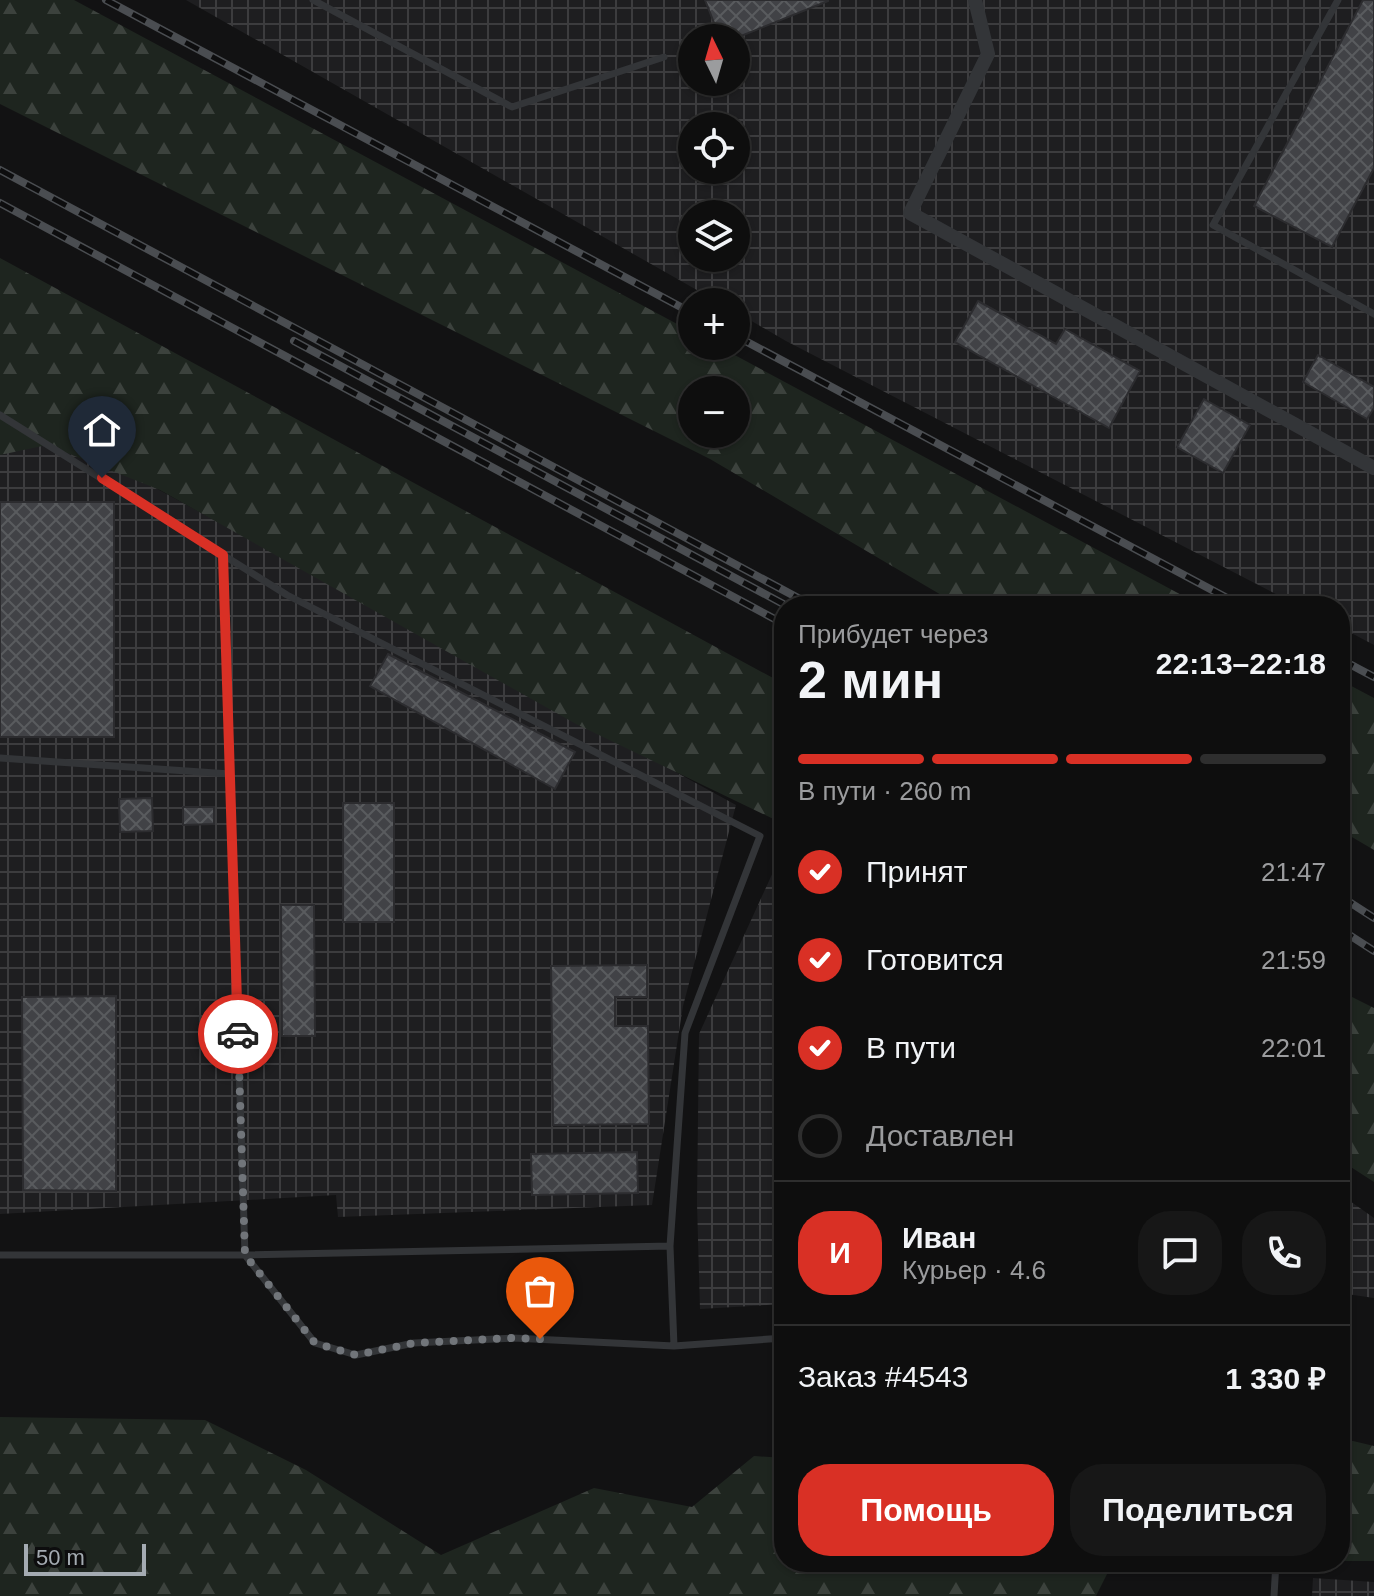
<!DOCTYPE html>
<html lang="ru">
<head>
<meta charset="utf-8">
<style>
  body { margin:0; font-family:Arial,sans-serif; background:#171717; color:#f1f3f6; height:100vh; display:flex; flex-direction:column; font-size:30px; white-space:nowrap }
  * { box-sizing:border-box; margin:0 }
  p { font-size:26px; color:#9b9c9e }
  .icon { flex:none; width:44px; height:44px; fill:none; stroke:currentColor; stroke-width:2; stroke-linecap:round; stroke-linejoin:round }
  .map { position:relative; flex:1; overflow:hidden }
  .details { position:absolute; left:774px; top:596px; width:576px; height:976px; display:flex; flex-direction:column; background:#0e0e0e; border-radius:32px; box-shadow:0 2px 6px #0004,0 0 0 2px #2e2e2e }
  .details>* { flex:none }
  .needle { width:52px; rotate:355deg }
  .fabs { position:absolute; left:678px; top:24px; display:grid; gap:16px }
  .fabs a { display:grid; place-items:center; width:72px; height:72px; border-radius:50%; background:#0e0e0e; box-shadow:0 2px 6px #0004,0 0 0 2px #2e2e2e; font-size:40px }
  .scale { position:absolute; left:24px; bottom:20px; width:122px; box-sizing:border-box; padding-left:8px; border:4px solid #a4abb2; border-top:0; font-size:22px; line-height:28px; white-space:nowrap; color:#a4abb2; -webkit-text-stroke:6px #0d0d0e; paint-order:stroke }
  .pin { position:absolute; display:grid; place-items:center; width:68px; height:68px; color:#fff; margin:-82px -34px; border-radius:50% 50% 50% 0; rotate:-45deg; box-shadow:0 0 8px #0007 }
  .pin .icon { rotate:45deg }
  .courier { position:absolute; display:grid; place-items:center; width:80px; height:80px; margin:-40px; border:6px solid #d93025; border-radius:50%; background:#fff; color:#222; box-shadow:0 2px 10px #0007 }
  .headline em { font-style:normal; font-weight:800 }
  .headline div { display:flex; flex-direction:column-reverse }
  .headline { display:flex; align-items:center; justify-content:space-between; height:136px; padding:0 24px }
  h1 { font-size:52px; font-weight:800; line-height:60px }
  .bar { display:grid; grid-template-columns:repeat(4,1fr); gap:12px 8px; align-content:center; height:96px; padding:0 24px }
  .bar i { height:10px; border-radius:6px; background:#2e2e2e }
  .bar .active { background:#d93025 }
  .bar p { grid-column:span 4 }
  .line { display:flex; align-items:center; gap:20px; padding:0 24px; border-top:2px solid #2e2e2e }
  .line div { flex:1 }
  .round { display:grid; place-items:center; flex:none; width:84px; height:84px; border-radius:32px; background:#171717 }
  ol { padding:0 24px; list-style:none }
  li { display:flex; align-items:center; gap:24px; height:88px }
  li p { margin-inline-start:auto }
  li .icon { padding:8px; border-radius:50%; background:#d93025; color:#fff; stroke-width:4 }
  li:last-child { color:#9b9c9e }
  li i { width:44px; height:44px; border:4px solid #2e2e2e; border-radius:50% }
  .cta { display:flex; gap:16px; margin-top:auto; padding:16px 24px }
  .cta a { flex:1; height:92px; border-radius:32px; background:#d93025; color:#fff; font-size:32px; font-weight:800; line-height:92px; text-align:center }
  .cta a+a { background:#171717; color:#f1f3f6 }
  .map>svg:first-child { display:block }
</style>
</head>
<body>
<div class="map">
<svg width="1374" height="1596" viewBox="0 0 1374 1596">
  <defs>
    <pattern id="industrial-grid" width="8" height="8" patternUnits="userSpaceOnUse" patternTransform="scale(2)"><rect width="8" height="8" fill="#1e1e20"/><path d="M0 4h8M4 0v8" fill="none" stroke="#3c3c3e"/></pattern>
    <pattern id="forest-firs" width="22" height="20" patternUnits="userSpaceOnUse" patternTransform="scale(2)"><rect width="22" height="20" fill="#1e251f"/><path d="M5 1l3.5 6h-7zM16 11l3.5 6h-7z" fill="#3c423d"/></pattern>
    <pattern id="building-cross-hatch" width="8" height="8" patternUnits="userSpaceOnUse" patternTransform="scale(2)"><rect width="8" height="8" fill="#414246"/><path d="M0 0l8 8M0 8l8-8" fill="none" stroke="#595b5e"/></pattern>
  </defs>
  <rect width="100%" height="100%" fill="#121213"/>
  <path fill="url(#industrial-grid)" fill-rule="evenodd" d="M186 0H1374V645L1340 627V606H1299L786 341 736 312V302H718ZM692 38H736V82H692ZM692 126H736V170H692ZM692 214H736V258H692Z
    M0 403 736 805 683 1006 652 1205 338 1217 336 1195 0 1214Z
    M784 848V1304L700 1309 697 1203 699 1034Z
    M1340 1194 1374 1218V1298L1340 1293Z
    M1313 1578 1374 1582V1596H1312Z"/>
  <path fill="url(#forest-firs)" fill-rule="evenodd" d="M0 0H74L692 332V346H718L1202 606H960L710 459 0 104ZM692 390H736V434H692Z
    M0 258 784 684V824L576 724 160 490 47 445 0 455Z
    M1340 680 1374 698V850L1340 830Z
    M1340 991 1374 1008V1182L1340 1160Z
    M0 1417 205 1420 306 1470 441 1555 594 1488 692 1507 754 1456 784 1458V1562H1113L1096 1596H0Z
    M1353 1441 1374 1446V1561H1340V1442Z"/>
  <path fill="url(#building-cross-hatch)" stroke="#2c2c2f" stroke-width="2" d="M705 0H828V1L736 38H720Z
    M1363 0H1374V168L1332 247 1254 206Z
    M978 301 1056 344 1065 329 1140 371 1109 428 955 342Z
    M1318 355 1374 387V408L1367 419 1303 382Z
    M1204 399 1250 425 1223 473 1177 447Z
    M0 502H114V737H0Z
    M388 654 575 752 555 789 370 686Z
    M152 798 153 831 120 832 119 799Z
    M343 803H394V922H343Z
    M183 807H214V824L183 825Z
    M281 905H314L315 1036H282Z
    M647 965V997H615V1026H648L649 1124 553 1125 551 966Z
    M116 996V1191L23 1190 22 997Z
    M637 1152 638 1193 532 1195 531 1154Z"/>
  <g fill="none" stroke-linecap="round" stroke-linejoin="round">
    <path stroke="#333538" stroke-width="7" d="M313 0 512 107 664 57
      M1338 0 1213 225 1374 314
      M0 415 287 595 760 836 685 1033 670 1246 245 1255
      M223 555 245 1255 315 1343 356 1355 414 1343 513 1338 674 1346
      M0 758 230 774
      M670 1246 674 1346 784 1338
      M0 1255H246
      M1274 1596 1276 1562"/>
    <path stroke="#333538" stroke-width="14" d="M975 0 988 54 910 213 1374 468"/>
    <defs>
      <path id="rail" d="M106 0 692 313
        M0 170 813 606
        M0 203 784 624
        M736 336 1242 606
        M294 341 787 606
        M1340 659 1374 677
        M1340 896 1374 918
        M1340 929 1374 951"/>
    </defs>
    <use href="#rail" stroke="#4a4d51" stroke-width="8"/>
    <use href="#rail" stroke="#0d0d0e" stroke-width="5" stroke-dasharray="15" stroke-linecap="butt"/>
  </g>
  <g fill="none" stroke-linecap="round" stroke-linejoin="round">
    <path stroke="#71757a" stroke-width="8" stroke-dasharray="0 14.4" d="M238 1034 245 1255 315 1343 356 1355 414 1343 513 1338 540 1339"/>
    <path stroke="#d93025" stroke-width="10" d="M102 478 223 555 238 1034"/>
  </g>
</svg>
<div class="fabs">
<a><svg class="needle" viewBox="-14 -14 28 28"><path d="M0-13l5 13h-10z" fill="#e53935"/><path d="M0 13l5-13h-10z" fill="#9b9c9e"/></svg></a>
<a><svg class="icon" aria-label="locate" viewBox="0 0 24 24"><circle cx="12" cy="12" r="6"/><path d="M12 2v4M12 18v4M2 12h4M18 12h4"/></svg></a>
<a><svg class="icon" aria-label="layers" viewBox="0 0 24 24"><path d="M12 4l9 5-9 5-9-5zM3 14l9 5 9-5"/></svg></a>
<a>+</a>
<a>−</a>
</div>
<div class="scale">50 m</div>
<div class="pin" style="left:540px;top:1339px;background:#ea580c"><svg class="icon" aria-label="bag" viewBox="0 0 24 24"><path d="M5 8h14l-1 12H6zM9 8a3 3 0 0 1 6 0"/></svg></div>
<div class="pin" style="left:102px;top:478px;background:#1f2937"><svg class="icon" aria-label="home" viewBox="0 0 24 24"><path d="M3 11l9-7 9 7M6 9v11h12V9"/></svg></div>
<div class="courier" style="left:238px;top:1034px"><svg class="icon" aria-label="car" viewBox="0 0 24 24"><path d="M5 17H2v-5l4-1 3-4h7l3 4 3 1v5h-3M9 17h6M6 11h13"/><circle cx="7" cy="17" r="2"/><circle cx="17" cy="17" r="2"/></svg></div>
<section class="details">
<div class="headline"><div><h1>2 мин</h1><p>Прибудет через</p></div><em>22:13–22:18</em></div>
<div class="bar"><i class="active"></i><i class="active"></i><i class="active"></i><i></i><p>В пути · 260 m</p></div>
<ol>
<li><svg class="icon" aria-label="check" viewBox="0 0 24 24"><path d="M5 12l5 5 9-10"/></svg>Принят<p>21:47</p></li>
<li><svg class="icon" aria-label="check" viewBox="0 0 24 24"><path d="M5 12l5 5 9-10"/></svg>Готовится<p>21:59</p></li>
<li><svg class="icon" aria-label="check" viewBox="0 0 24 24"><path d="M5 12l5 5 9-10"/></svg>В пути<p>22:01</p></li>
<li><i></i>Доставлен</li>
</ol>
<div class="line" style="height:144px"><b class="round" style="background:#d93025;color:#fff">И</b><div><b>Иван</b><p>Курьер · 4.6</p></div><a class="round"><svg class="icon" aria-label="chat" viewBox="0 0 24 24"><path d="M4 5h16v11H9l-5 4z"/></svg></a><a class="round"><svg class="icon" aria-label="phone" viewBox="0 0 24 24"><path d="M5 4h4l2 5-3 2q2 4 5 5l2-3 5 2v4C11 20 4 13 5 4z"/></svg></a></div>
<div class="line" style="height:104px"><div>Заказ #4543</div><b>1 330 ₽</b></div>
<div class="cta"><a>Помощь</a><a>Поделиться</a></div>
</section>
</div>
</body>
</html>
